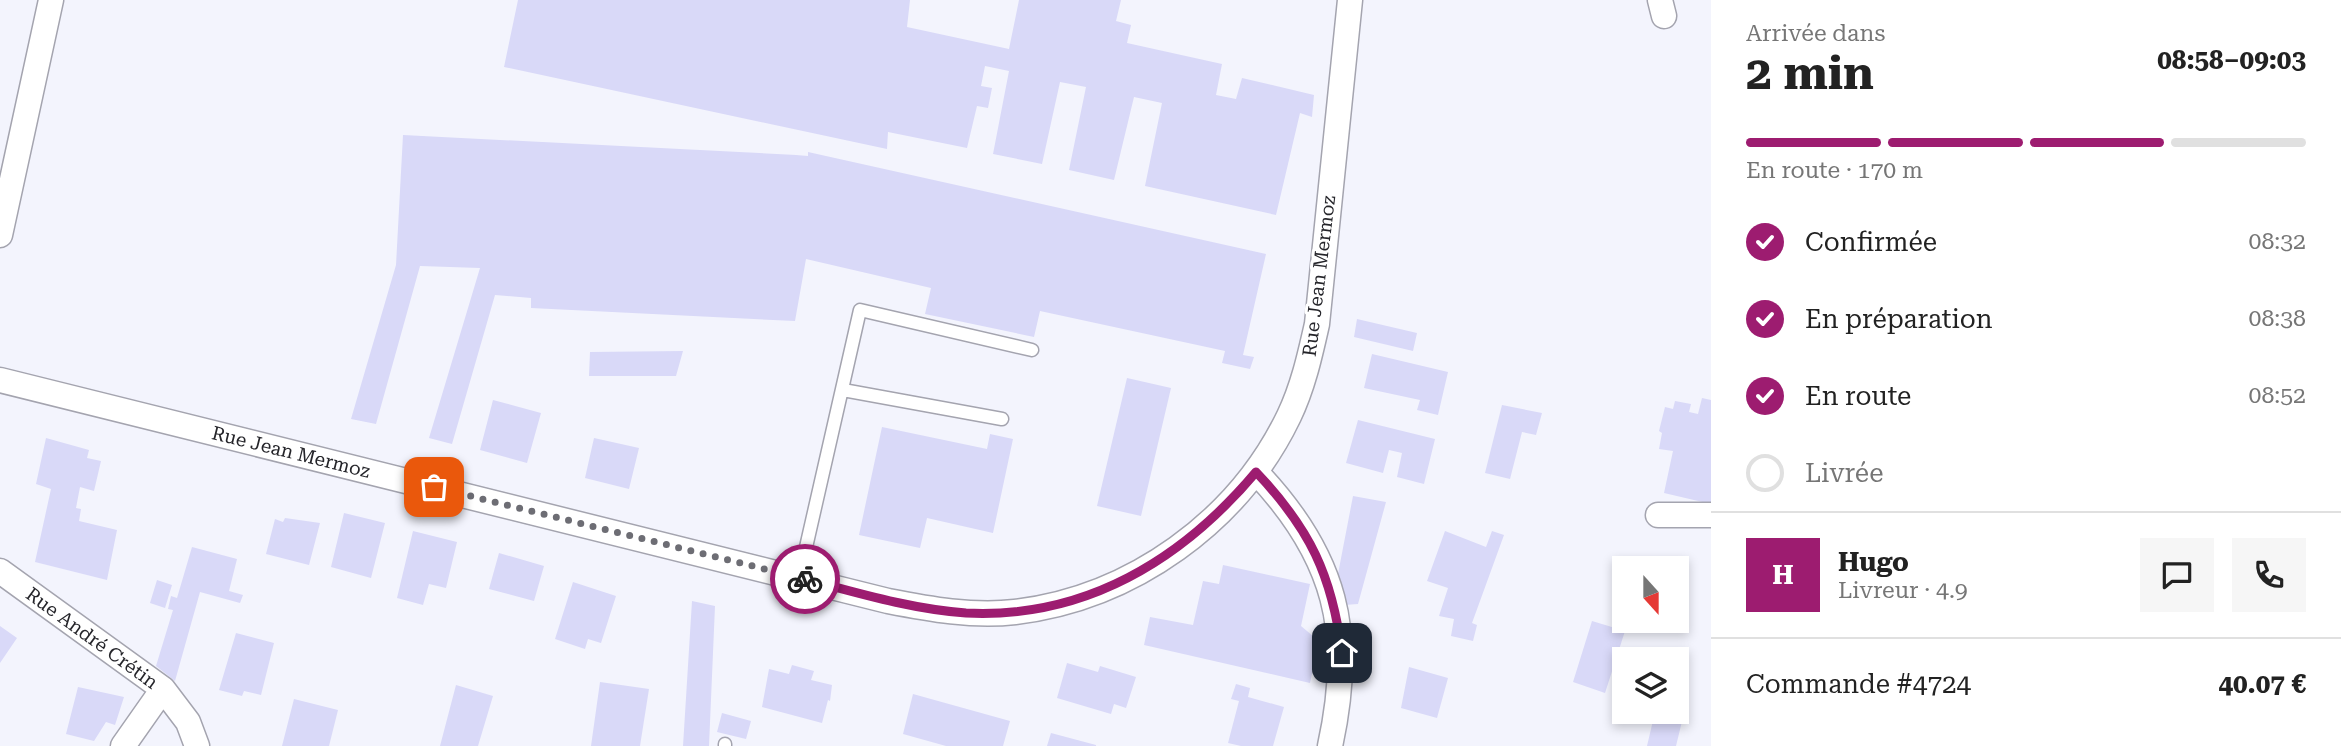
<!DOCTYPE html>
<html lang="fr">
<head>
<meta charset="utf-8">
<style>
  body { margin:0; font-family:"Roboto Serif",serif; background:#f6f6f6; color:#222; height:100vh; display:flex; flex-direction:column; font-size:26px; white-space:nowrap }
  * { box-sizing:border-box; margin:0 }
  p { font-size:23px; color:#767676 }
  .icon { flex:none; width:38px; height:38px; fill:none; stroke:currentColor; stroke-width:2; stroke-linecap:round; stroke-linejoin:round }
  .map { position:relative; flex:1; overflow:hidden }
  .panel { display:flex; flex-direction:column; background:#fff; width:630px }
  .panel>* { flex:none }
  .needle { width:46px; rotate:159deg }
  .controls { position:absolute; left:1612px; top:556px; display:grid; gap:14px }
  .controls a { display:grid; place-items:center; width:77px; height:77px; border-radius:0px; background:#fff; box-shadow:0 4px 10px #0003; font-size:35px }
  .pin { position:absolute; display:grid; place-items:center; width:60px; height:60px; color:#fff; margin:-30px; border-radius:14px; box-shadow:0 4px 10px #0006 }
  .courier { position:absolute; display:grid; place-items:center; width:70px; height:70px; margin:-35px; border:5px solid #9d1c70; border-radius:50%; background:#fff; color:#222; box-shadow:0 2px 9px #0007 }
  .headline em { font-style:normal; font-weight:700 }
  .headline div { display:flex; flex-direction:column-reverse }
  .headline { display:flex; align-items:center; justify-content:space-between; height:119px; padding:0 35px }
  h1 { font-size:46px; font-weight:700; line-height:52px }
  .bar { display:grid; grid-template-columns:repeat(4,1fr); gap:10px 7px; align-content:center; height:84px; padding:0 35px }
  .bar i { height:9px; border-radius:5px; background:#e0e0e0 }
  .bar .on { background:#9d1c70 }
  .bar p { grid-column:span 4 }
  .line { display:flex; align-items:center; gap:18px; padding:0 35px; border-top:2px solid #e0e0e0 }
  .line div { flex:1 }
  .round { display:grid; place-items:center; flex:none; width:74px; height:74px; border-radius:0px; background:#f6f6f6 }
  ol { padding:0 35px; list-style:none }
  li { display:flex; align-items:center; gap:21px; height:77px }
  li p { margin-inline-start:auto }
  li .icon { padding:7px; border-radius:50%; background:#9d1c70; color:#fff; stroke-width:4 }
  li:last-child { color:#767676 }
  li i { width:38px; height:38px; border:4px solid #e0e0e0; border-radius:50% }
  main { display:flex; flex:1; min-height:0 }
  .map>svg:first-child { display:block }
</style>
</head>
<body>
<main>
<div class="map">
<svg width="1711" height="746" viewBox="0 0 1711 746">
  <rect width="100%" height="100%" fill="#f3f4fd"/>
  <path fill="#d9d9f8" d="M518 0H910L907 27 1009 49 1019 0H1121L1116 21 1131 25 1127 43 1222 64 1216 95 1236 99 1242 78 1314 95 1312 117 1300 113 1276 215 1145 186 1162 103 1134 97 1114 180 1069 170 1086 87 1060 82 1042 164 993 154 1009 71 985 66 981 86 992 88 988 108 977 106 967 148 888 132 887 149 504 67Z
    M403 135 796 155 808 156V152L1266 254 1243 355 1254 357 1250 369 1222 363 1225 351 1040 311 1034 337 925 314 931 288 806 259 795 321 531 308V298L495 295 452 444 429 438 480 268 420 266 376 424 351 419 396 265Z
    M1357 319 1417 333 1413 351 1354 337Z
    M683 351 676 376H589L590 352Z
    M1372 354 1448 372 1438 415 1417 410 1420 400 1364 388Z
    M1127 378 1171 388 1141 516 1097 506Z
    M1702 398 1711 400V504L1664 493 1673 451 1659 449 1662 433 1659 431 1665 407 1673 409 1675 401 1691 404 1689 412 1698 414Z
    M493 400 541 413 527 463 480 450Z
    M1502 405 1542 413 1536 435 1522 432 1510 479 1485 473Z
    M1358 420 1435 439 1424 484 1397 477 1402 453 1389 450 1383 473 1346 463Z
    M882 427 987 449 990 434 1013 439 993 533 927 518 920 548 859 535Z
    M46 438 89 450 87 458 101 461 94 491 80 487 76 508 81 509 79 521 117 530 107 580 35 562 51 489 36 484Z
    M594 438 639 448 629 489 585 478Z
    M1353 496 1386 502 1358 604 1344 605 1338 574Z
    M344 513 385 523 371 578 331 567Z
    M285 518 320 523 309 565 266 554 275 519 283 522Z
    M413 531 457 542 446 588 429 584 423 605 397 598Z
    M1445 531 1486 547 1492 531 1504 535 1472 623 1477 625 1473 641 1451 636 1454 619 1439 616 1448 588 1427 581Z
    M192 547 237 559 229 591 243 595 240 603 200 592 175 681 156 666 173 610 168 609 171 596 177 598Z
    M499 553 544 566 534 601 489 589Z
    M1223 565 1310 584 1301 626 1319 641 1310 683 1144 645 1150 617 1193 625 1203 581 1219 584Z
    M157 580 172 585 165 608 150 603Z
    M573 582 616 596 601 643 588 639 585 649 555 639Z
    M692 601 715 606 709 746H683Z
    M1592 621 1625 631 1605 693 1573 682Z
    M0 626 17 638 0 663Z
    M236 633 274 643 261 695 244 691 242 696 219 690Z
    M1067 663 1098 672 1100 666 1136 677 1126 708 1114 704 1111 714 1057 698Z
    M792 665 814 671 811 680 832 685 830 701 828 700 822 723 762 707 769 669 789 674Z
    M1409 667 1448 678 1437 718 1401 708Z
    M600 682 649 689 640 746H591Z
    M1236 684 1250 688 1248 697 1284 707 1273 746H1241L1228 743 1239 701 1231 699Z
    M456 685 493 696 478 746H440Z
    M78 687 124 697 115 725 106 722 94 741 66 734Z
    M913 694 1010 721 1003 746H946L903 734Z
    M294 699 338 710 329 746H282Z
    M1676 706 1685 709 1676 746H1647L1655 712H1676Z
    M722 713 751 721 746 739 717 732Z
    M1051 733 1096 745V746H1047Z"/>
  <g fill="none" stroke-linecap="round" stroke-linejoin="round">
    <defs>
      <path id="lane" d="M843 390 1002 419
        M799 578 860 310 1032 350
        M725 746V744"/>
      <path id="street" d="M1660 0 1664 16
        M0 235 51 0
        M0 380 888 601C929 609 973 617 1015 612 1132 598 1238 522 1289 416 1303 387 1310 355 1317 324L1350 0
        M1256 472C1336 556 1355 633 1330 746
        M1658 515H1711
        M0 571 163 689 188 722 197 746
        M123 746 163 689"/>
    </defs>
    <use href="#lane" stroke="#a4a4af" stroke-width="15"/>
    <use href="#street" stroke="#a4a4af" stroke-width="27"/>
    <use href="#lane" stroke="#fff" stroke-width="12"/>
    <use href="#street" stroke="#fff" stroke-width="24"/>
  </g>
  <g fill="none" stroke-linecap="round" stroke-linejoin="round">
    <path stroke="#6d6d74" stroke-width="7" stroke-dasharray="0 12.6" d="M434 487 805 579"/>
    <path stroke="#9d1c70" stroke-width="9" d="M805 579C858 593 911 609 966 613 1085 619 1182 560 1256 472 1310 529 1332 575 1342 653"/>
  </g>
  <g text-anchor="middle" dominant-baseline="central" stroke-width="6" stroke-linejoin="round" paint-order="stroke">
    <g font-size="19" fill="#25252a" stroke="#fff">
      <text transform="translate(1319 276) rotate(-83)">Rue Jean Mermoz</text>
      <text transform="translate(291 452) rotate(14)">Rue Jean Mermoz</text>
      <text transform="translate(92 638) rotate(36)">Rue André Crétin</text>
    </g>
  </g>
</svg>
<div class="controls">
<a><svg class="needle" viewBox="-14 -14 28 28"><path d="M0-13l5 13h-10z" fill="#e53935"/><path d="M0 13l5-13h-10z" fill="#767676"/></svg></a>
<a><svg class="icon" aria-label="layers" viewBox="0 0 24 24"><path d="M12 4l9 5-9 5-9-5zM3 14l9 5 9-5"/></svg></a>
</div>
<div class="pin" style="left:434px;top:487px;background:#ea580c"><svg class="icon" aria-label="bag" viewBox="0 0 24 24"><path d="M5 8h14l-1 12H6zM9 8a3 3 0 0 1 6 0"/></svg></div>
<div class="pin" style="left:1342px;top:653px;background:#1f2937"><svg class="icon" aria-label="home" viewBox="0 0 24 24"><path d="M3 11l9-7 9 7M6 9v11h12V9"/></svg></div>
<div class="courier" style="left:805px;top:579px"><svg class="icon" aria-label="bike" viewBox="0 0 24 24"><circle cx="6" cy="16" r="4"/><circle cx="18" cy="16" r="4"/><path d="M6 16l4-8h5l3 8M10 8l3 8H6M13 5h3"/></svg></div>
</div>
<section class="panel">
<div class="headline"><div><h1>2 min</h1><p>Arrivée dans</p></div><em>08:58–09:03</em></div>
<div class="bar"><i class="on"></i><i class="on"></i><i class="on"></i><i></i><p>En route · 170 m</p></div>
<ol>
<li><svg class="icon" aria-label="check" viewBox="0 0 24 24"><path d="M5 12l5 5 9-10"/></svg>Confirmée<p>08:32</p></li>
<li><svg class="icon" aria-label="check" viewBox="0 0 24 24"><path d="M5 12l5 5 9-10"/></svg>En préparation<p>08:38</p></li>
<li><svg class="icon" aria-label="check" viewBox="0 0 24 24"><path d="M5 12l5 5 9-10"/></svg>En route<p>08:52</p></li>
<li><i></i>Livrée</li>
</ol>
<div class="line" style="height:126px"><b class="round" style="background:#9d1c70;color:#fff">H</b><div><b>Hugo</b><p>Livreur · 4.9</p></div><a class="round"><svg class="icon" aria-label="chat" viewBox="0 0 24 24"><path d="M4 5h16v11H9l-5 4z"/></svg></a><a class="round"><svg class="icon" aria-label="phone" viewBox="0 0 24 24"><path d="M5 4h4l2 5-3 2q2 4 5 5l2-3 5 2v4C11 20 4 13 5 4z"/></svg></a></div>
<div class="line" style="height:91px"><div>Commande #4724</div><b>40.07 €</b></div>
</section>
</main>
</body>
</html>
